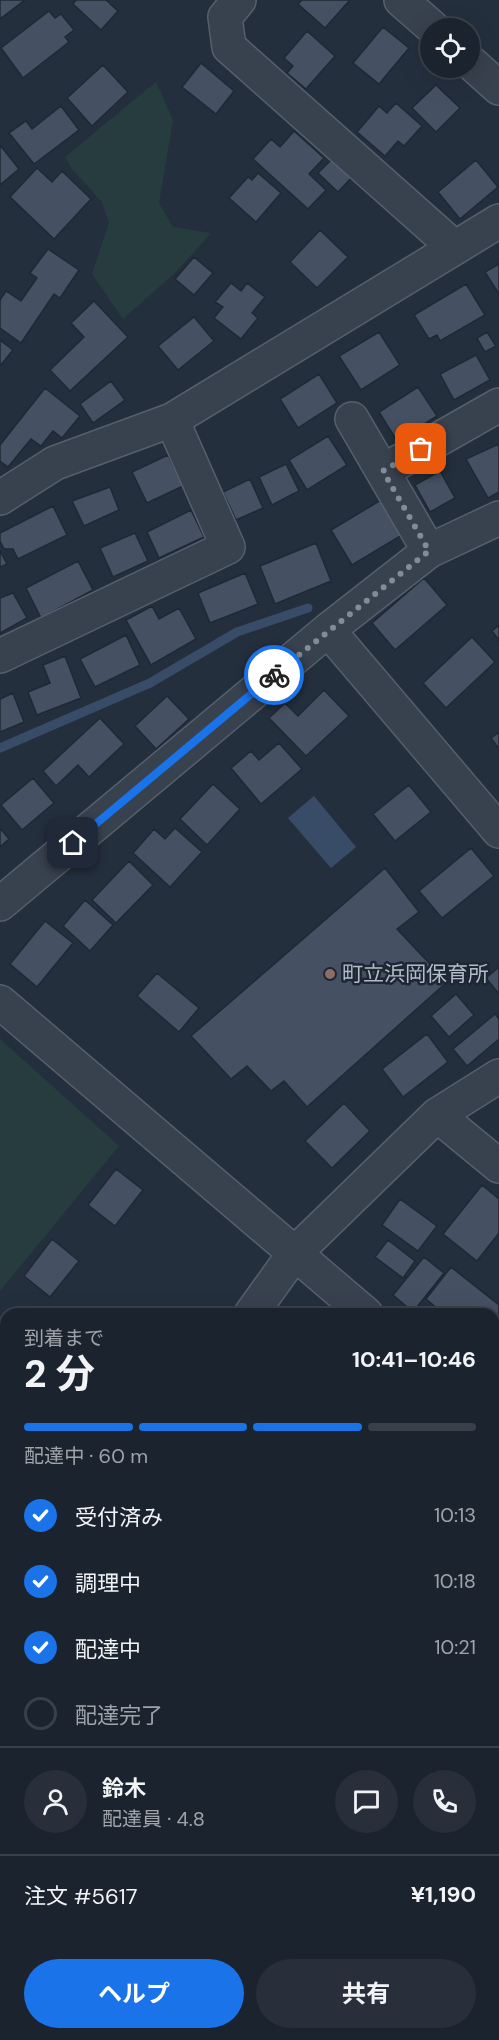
<!DOCTYPE html>
<html lang="ja">
<head>
<meta charset="utf-8">
<style>
  body { margin:0; font-family:"DM Sans","Noto Sans JP",sans-serif; background:#282f3a; color:#f1f3f6; height:100vh; display:flex; flex-direction:column; font-size:22px; white-space:nowrap }
  * { box-sizing:border-box; margin:0 }
  p { font-size:20px; color:#a0a4aa }
  .icon { flex:none; width:33px; height:33px; fill:none; stroke:currentColor; stroke-width:2; stroke-linecap:round; stroke-linejoin:round }
  .map { position:relative; flex:1; overflow:hidden }
  .drawer { position:absolute; left:0px; top:1308px; width:500px; height:732px; display:flex; flex-direction:column; background:#1b232e; border-radius:18px 18px 0 0; box-shadow:0 6px 24px #0002,0 0 0 2px #39404a }
  .drawer>* { flex:none }
  .fabs { position:absolute; left:420px; top:18px; display:grid; gap:12px }
  .fabs a { display:grid; place-items:center; width:60px; height:60px; border-radius:50%; background:#1b232e; box-shadow:0 6px 24px #0002,0 0 0 2px #39404a; font-size:30px }
  .pin { position:absolute; display:grid; place-items:center; width:51px; height:51px; color:#fff; margin:-26px; border-radius:12px; box-shadow:0 3px 9px #0006 }
  .courier { position:absolute; display:grid; place-items:center; width:60px; height:60px; margin:-30px; border:4px solid #1a73e8; border-radius:50%; background:#fff; color:#222; box-shadow:0 2px 8px #0007 }
  .summary em { font-style:normal; font-weight:700 }
  .summary div { display:flex; flex-direction:column-reverse }
  .summary { display:flex; align-items:center; justify-content:space-between; height:102px; padding:0 24px }
  h1 { font-size:39px; font-weight:700; line-height:45px }
  .bar { display:grid; grid-template-columns:repeat(4,1fr); gap:9px 6px; align-content:center; height:72px; padding:0 24px }
  .bar i { height:8px; border-radius:4px; background:#39404a }
  .bar .current { background:#1a73e8 }
  .bar p { grid-column:span 4 }
  .line { display:flex; align-items:center; gap:15px; padding:0 24px; border-top:2px solid #39404a }
  .line div { flex:1 }
  .round { display:grid; place-items:center; flex:none; width:63px; height:63px; border-radius:32px; background:#282f3a }
  ol { padding:0 24px; list-style:none }
  li { display:flex; align-items:center; gap:18px; height:66px }
  li p { margin-inline-start:auto }
  li .icon { padding:6px; border-radius:50%; background:#1a73e8; color:#fff; stroke-width:4 }
  li:last-child { color:#a0a4aa }
  li i { width:33px; height:33px; border:3px solid #39404a; border-radius:50% }
  .cta { display:flex; gap:12px; margin-top:auto; padding:12px 24px }
  .cta a { flex:1; height:69px; border-radius:36px; background:#1a73e8; color:#fff; font-size:24px; font-weight:700; line-height:69px; text-align:center }
  .cta a+a { background:#282f3a; color:#f1f3f6 }
  .map>svg:first-child { display:block }
</style>
</head>
<body>
<div class="map">
<svg width="499" height="2040" viewBox="0 0 499 2040">
  <rect width="100%" height="100%" fill="#242f3e"/>
  <path fill="#263c3f" d="M156 82 173 120 159 203 173 227 211 233 176 272 123 319 92 274 109 223 102 202 72 169 65 157Z
    M0 1039 119 1146 0 1291Z"/>
  <path fill="#394c67" d="M314 796 356 847 331 868 288 818Z"/>
  <g fill="none" stroke-linecap="round" stroke-linejoin="round">
    <path stroke="#394c67" stroke-width="9" d="M0 748 150 683 237 632 308 608"/>
  </g>
  <path fill="#455162" stroke="#1f2835" stroke-width="1.5" d="M0 0H25L0 19Z
    M76 0H106L118 11 101 30 73 4Z
    M302 0H348L349 1 325 28 298 4Z
    M49 11 55 18 61 14 74 30 65 37 69 42 23 78 1 48Z
    M383 27 409 48 379 84 353 63Z
    M307 31 335 56 306 89 287 73 293 66 284 58Z
    M201 63 234 91 216 114 182 87Z
    M103 65 128 92 92 126 67 98Z
    M436 85 460 108 436 132 412 108Z
    M396 103 422 126 404 146 398 141 385 156 357 132 379 106 387 113Z
    M61 106 79 130 34 164 9 133 26 121 32 129Z
    M294 131 324 158 309 174 326 190 308 209 253 159 271 139 280 147Z
    M0 145 19 169 0 185Z
    M334 157 353 176 338 192 318 173Z
    M476 160 498 187 460 219 438 192Z
    M37 168 52 182 62 171 91 199 54 239 10 197Z
    M258 173 281 193 256 222 229 198 248 177 252 180Z
    M320 230 348 257 317 288 290 262Z
    M48 249 79 270 60 298 54 294 21 343 0 328V300L6 291 21 301 37 278 30 273Z
    M194 257 213 273 194 295 175 279Z
    M499 264V294L485 272Z
    M231 283 241 291 247 283 265 297 252 313 258 318 241 339 214 318 223 307 215 302Z
    M466 284 485 315 440 341 437 335 429 339 414 315Z
    M94 301 128 337 70 391 50 370 84 337 71 323Z
    M194 317 214 341 178 370 158 346Z
    M379 332 400 365 361 390 339 356Z
    M487 332 496 346 485 352 477 338Z
    M0 340 13 350 0 366Z
    M476 355 490 380 454 400 440 374Z
    M319 374 337 403 298 428 280 399Z
    M111 381 125 400 93 423 80 404Z
    M418 387 437 416 397 441 379 412Z
    M45 388 80 416 62 438 53 431 41 446 31 439 8 467 0 461V445Z
    M328 436 347 465 307 490 289 460Z
    M499 444V492L488 498 466 459Z
    M168 455 183 486 147 503 132 472Z
    M286 464 299 491 272 505 259 477Z
    M440 471 455 498 430 512 415 485Z
    M250 479 263 508 236 520 223 492Z
    M110 487 119 510 84 526 72 501Z
    M381 500 402 535 352 565 331 530Z
    M53 506 67 535 18 559 13 549H4L0 541V533Z
    M191 510 204 537 159 558 147 532Z
    M135 533 148 561 113 577 100 548Z
    M316 543 331 581 275 604 260 566Z
    M0 551 7 564 0 567Z
    M78 561 93 590 41 618 26 588Z
    M245 573 258 604 210 623 198 593Z
    M424 578 447 605 395 650 372 623Z
    M13 593 27 618 0 633V598Z
    M152 606 159 619 179 608 196 639 151 665 126 620Z
    M499 625V640L492 631Z
    M126 635 140 665 95 687 80 659Z
    M472 637 495 662 446 708 423 683Z
    M65 656 81 698 37 715 28 692 50 683 43 665Z
    M324 690 349 716 306 756 269 718 285 703 298 716Z
    M13 693 24 722 0 732V699Z
    M167 696 189 719 156 749 135 726Z
    M100 718 124 744 89 777 78 765 56 786 43 771Z
    M499 732V749L491 738Z
    M279 743 302 769 261 804 231 768 251 751 259 760Z
    M33 778 54 803 22 830 1 805Z
    M213 784 240 809 207 845 180 819Z
    M409 785 431 812 395 841 373 814Z
    M0 828 9 839 0 847Z
    M175 828 202 852 170 887 133 853 154 829 165 839Z
    M471 848 494 876 442 918 419 891Z
    M129 861 153 885 116 923 92 900Z
    M385 868 419 912 397 929 447 982 307 1107 284 1081 271 1091 247 1066 231 1079 191 1036Z
    M85 900 113 925 90 951 63 926Z
    M45 921 73 943 37 987 10 964Z
    M499 967V994L486 978Z
    M157 973 199 1008 179 1032 137 996Z
    M456 994 474 1015 449 1037 431 1016Z
    M495 1014 499 1019V1039L467 1066 453 1049Z
    M427 1034 448 1062 403 1097 382 1069Z
    M344 1103 370 1131 332 1168 305 1141Z
    M116 1169 143 1190 115 1226 88 1205Z
    M482 1185 499 1199V1233L477 1261 443 1234Z
    M400 1199 437 1226 418 1251 382 1225Z
    M52 1239 79 1261 50 1297 24 1276Z
    M388 1240 415 1261 403 1278 375 1257Z
    M424 1257 444 1273 413 1312 393 1295Z
    M451 1267 499 1305V1327L494 1334V1314H444L426 1299Z
    M0 1489 6 1494V1510L0 1517Z
    M499 1694V1734L494 1729V1699Z
    M0 1697 6 1702V1797L0 1792Z
    M496 1762 499 1766V1806L494 1812V1765Z
    M289 2034H302L297 2040Z"/>
  <g fill="none" stroke-linecap="round" stroke-linejoin="round">
    <defs>
      <path id="minor" d="M239 0 225 17 229 47 455 248
        M401 0 433 28
        M470 62 499 88
        M352 419 429 551
        M383 471 499 405
        M0 498 55 463 172 420 499 221
        M328 630 499 831
        M0 656 228 547 172 420
        M0 904 328 630 429 551 499 518
        M0 1002 366 1314
        M437 1115 499 1166
        M251 1314 294 1254 437 1115 499 1076
        M494 1420 499 1424
        M0 1655 6 1649
        M0 1821 6 1813
        M494 1878 499 1871
        M494 1950 499 1954
        M81 2040 86 2034
        M359 2040 364 2034"/>
      <path id="major" d="M0 1864 6 1869
        M200 2034 207 2040"/>
    </defs>
    <use href="#minor" stroke="#565f6c" stroke-width="36"/>
    <use href="#major" stroke="#414a57" stroke-width="36"/>
    <use href="#minor" stroke="#38414e" stroke-width="33"/>
    <use href="#major" stroke="#56606e" stroke-width="33"/>
  </g>
  <g fill="none" stroke-linecap="round" stroke-linejoin="round">
    <path stroke="#828b98" stroke-width="6" stroke-dasharray="0 10.8" d="M274 675 429 551 383 471 421 449"/>
    <path stroke="#1a73e8" stroke-width="8" d="M73 843 274 675"/>
  </g>
  <circle fill="#8d6e63" stroke="#1d2633" stroke-width="2" cx="330" cy="974" r="6"/>
  <g text-anchor="middle" dominant-baseline="central" stroke-width="5" stroke-linejoin="round" paint-order="stroke">
    <g font-size="21" fill="#b4bcc9" stroke="#1d2633" text-anchor="start">
      <text x="342" y="974">町立浜岡保育所</text>
    </g>
  </g>
</svg>
<div class="fabs">
<a><svg class="icon" aria-label="locate" viewBox="0 0 24 24"><circle cx="12" cy="12" r="6"/><path d="M12 2v4M12 18v4M2 12h4M18 12h4"/></svg></a>
</div>
<div class="pin" style="left:421px;top:449px;background:#ea580c"><svg class="icon" aria-label="bag" viewBox="0 0 24 24"><path d="M5 8h14l-1 12H6zM9 8a3 3 0 0 1 6 0"/></svg></div>
<div class="pin" style="left:73px;top:843px;background:#1f2937"><svg class="icon" aria-label="home" viewBox="0 0 24 24"><path d="M3 11l9-7 9 7M6 9v11h12V9"/></svg></div>
<div class="courier" style="left:274px;top:675px"><svg class="icon" aria-label="bike" viewBox="0 0 24 24"><circle cx="6" cy="16" r="4"/><circle cx="18" cy="16" r="4"/><path d="M6 16l4-8h5l3 8M10 8l3 8H6M13 5h3"/></svg></div>
<section class="drawer">
<div class="summary"><div><h1>2 分</h1><p>到着まで</p></div><em>10:41–10:46</em></div>
<div class="bar"><i class="current"></i><i class="current"></i><i class="current"></i><i></i><p>配達中 · 60 m</p></div>
<ol>
<li><svg class="icon" aria-label="check" viewBox="0 0 24 24"><path d="M5 12l5 5 9-10"/></svg>受付済み<p>10:13</p></li>
<li><svg class="icon" aria-label="check" viewBox="0 0 24 24"><path d="M5 12l5 5 9-10"/></svg>調理中<p>10:18</p></li>
<li><svg class="icon" aria-label="check" viewBox="0 0 24 24"><path d="M5 12l5 5 9-10"/></svg>配達中<p>10:21</p></li>
<li><i></i>配達完了</li>
</ol>
<div class="line" style="height:108px"><a class="round"><svg class="icon" aria-label="person" viewBox="0 0 24 24"><circle cx="12" cy="8" r="4"/><path d="M4 21q1-7 8-7t8 7"/></svg></a><div><b>鈴木</b><p>配達員 · 4.8</p></div><a class="round"><svg class="icon" aria-label="chat" viewBox="0 0 24 24"><path d="M4 5h16v11H9l-5 4z"/></svg></a><a class="round"><svg class="icon" aria-label="phone" viewBox="0 0 24 24"><path d="M5 4h4l2 5-3 2q2 4 5 5l2-3 5 2v4C11 20 4 13 5 4z"/></svg></a></div>
<div class="line" style="height:78px"><div>注文 #5617</div><b>¥1,190</b></div>
<div class="cta"><a>ヘルプ</a><a>共有</a></div>
</section>
</div>
</body>
</html>
